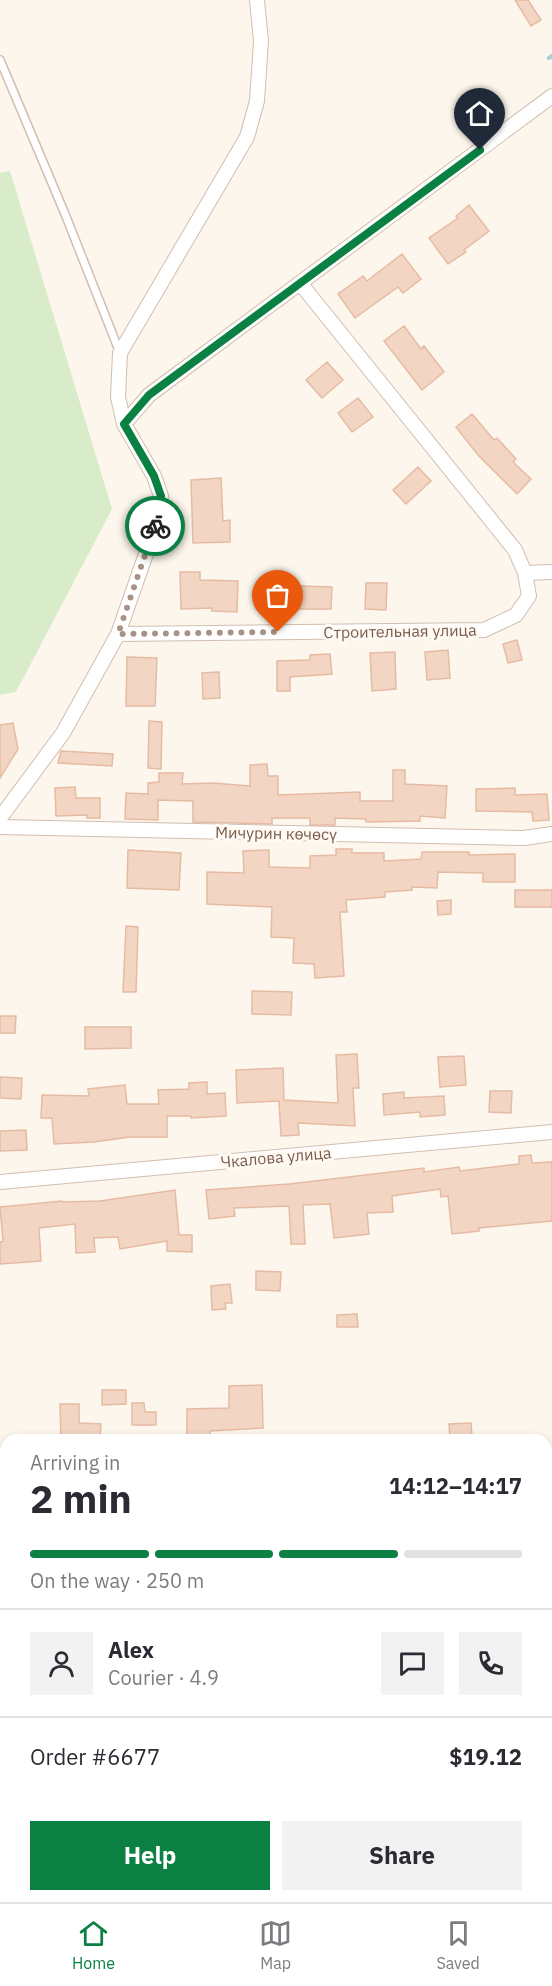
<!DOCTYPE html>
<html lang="en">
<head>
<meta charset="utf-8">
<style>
  body { margin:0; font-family:"IBM Plex Sans",sans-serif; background:#f2f2f3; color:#2b2b33; height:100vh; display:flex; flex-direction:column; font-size:22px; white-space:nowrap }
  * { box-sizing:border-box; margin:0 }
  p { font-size:20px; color:#7c7c81 }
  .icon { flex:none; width:33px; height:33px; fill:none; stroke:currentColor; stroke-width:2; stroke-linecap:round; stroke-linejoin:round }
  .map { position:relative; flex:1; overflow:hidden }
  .sheet { position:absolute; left:0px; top:1434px; width:552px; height:468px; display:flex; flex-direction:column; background:#fff; border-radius:18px 18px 0 0; box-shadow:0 3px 9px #0003 }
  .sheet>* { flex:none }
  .pin { position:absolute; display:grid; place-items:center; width:51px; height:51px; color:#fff; margin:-62px -26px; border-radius:50% 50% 50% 0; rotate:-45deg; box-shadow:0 0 6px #0007 }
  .pin .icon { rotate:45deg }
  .courier { position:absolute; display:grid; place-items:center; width:60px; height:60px; margin:-30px; border:4px solid #0b8043; border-radius:50%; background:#fff; color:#222; box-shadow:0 2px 8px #0007 }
  .head em { font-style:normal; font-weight:700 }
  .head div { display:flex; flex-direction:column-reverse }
  .head { display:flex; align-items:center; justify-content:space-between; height:102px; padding:0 30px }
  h1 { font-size:39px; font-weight:700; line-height:45px }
  .bar { display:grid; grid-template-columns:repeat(4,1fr); gap:9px 6px; align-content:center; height:72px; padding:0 30px }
  .bar i { height:8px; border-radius:4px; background:#e1e1e2 }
  .bar .active { background:#0b8043 }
  .bar p { grid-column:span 4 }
  .line { display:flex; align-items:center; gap:15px; padding:0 30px; border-top:2px solid #e1e1e2 }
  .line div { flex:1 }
  .round { display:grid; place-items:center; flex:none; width:63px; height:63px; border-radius:0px; background:#f2f2f3 }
  .cta { display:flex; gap:12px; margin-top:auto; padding:12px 30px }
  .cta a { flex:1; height:69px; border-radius:0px; background:#0b8043; color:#fff; font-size:24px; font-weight:700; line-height:69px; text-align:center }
  .cta a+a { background:#f2f2f3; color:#2b2b33 }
  .tab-bar { display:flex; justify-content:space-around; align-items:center; height:84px; border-top:2px solid #e1e1e2; background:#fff; font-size:16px; color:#7c7c81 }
  .tab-bar a { display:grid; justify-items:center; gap:3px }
  .tab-bar .active { color:#0b8043 }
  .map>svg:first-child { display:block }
</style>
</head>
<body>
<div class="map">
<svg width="552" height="1902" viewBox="0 0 552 1902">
  <rect width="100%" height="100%" fill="#fdf6ec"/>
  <path fill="#d8ecc9" d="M10 171 112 509 16 692 0 695V173Z"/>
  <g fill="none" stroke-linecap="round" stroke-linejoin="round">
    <path stroke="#a5d3da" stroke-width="4.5" d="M549 58 552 56"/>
  </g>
  <path fill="#f3d5c3" stroke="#e6bba3" stroke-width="1.5" d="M515 0H528L541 20 531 26Z
    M469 205 489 231 464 250 466 252 448 264 429 238 458 218 456 216Z
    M402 254 421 279 403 293 398 287 355 318 338 294 363 276 367 281Z
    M404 326 421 349 424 346 444 372 422 390 384 341Z
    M327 362 343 380 322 398 306 380Z
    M358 398 373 417 352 432 338 413Z
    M472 414 494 440 497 438 516 459 513 462 531 479 517 494 478 455 456 427Z
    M418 467 431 481 406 504 393 490Z
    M221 478 223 521 230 520V542L193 543 191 480Z
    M180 572H200V580L238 581 237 612 212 611V608L181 609Z
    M366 583H387L386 610 365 609Z
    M273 585 332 587 331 609H274Z
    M517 640 522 660 508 663 503 644Z
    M448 650 450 678 427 680 425 652Z
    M395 652 396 689 372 691 370 653Z
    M330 654 332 674 290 677V691H277V661L310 660V655Z
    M127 657 157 658 155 706H126Z
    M219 672 220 698 203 699 202 673Z
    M149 721 162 722 161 769 148 768Z
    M13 723 18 749 0 778V725Z
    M61 751 113 754 112 766 58 763Z
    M267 764 268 776H278V795L360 792V801H393V770H405V784L447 786 445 818 420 816V821L366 822V819L335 818V825H310V818H272V824L193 822V801L158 800V820L125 819 126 793 148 794V783L159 782V773H183L182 784 213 783 250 786V765Z
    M75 787 76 798H100V818H87V815L56 816 55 788Z
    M515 788V795L547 794 549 820 533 821 532 812 476 811V789Z
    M336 849H352V853H384V861L421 859 422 852H469V855L515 854V882H483V873L438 872 437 888 412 887V890L385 892V897L346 900 347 912H340L344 976 315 978 314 964 293 963 294 938 271 937 272 907 207 904V872L244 873 243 851 269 850V867L310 868V856L336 855Z
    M128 850 181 853 179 890 127 888Z
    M515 890H552V907H515Z
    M451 900V914L438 915 437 901Z
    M126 926 138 927 136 992H123Z
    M252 991 292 992 291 1015 252 1014Z
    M0 1016H16L15 1033H0Z
    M85 1027H131V1048L85 1049Z
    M357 1054 359 1088H353L355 1126 298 1123 299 1135 281 1136 279 1101 237 1103 236 1070 283 1068 284 1100 338 1103 336 1055Z
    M464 1056 466 1085 440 1087 438 1057Z
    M0 1077 22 1078 21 1099 0 1098Z
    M207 1082V1094L225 1093 226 1116 191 1118V1116H167V1137H130L94 1142 54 1144 52 1118H41L42 1095 89 1096 88 1089 125 1085 127 1104H159L158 1090 189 1089V1083Z
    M490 1091H512L511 1113 489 1112Z
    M404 1092V1098L444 1096 445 1115 420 1117V1112L384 1115 383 1094Z
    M26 1130 27 1150 0 1151V1131Z
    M531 1155 532 1163 552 1162V1221L479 1228V1231L452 1234 448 1196 441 1197 440 1189 392 1196 393 1212 367 1213 369 1234 334 1238 330 1204 303 1205 305 1244H291L289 1206 234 1208 235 1216 209 1219 206 1190 289 1184 424 1168V1172L459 1167 460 1171 519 1164V1156Z
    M175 1190 179 1235H192V1252L167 1251V1241L120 1249 118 1237 94 1238 95 1252 76 1253 75 1224 39 1228 41 1261 0 1264V1242L3 1241 0 1207 62 1201V1202L100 1201Z
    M256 1271 281 1272 280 1291 256 1290Z
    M230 1284 232 1303H225L226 1309 212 1310 211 1286Z
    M357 1314 358 1327H337V1315Z
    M262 1385 263 1428 210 1431V1437L187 1438V1409L229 1408V1386Z
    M102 1390H126V1404L102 1405Z
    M132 1403H144L145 1412H156V1425H132Z
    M60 1404H79V1423L101 1424 100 1440H61Z
    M471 1423 472 1437 450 1438 449 1424Z"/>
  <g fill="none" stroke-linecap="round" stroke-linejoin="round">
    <defs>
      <path id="lane" d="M0 60 65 214 120 353
        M546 1659 552 1664"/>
      <path id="street" d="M124 424 149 395 552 96
        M525 573 552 572
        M118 634 484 630 516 615 529 596 525 573 515 550 300 283
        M0 818 63 733 118 634 154 531 161 496 154 476 124 424 118 397 120 353 247 137 257 101 261 41 257 0
        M0 827 524 838 552 834
        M0 1182 552 1132
        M0 1482H6
        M546 1519 552 1518
        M530 1896V1902"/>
      <path id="primary" d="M546 1680 552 1679
        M0 1699H6"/>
    </defs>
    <use href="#lane" stroke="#d1beb0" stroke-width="10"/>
    <use href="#street" stroke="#d1beb0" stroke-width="16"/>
    <use href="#primary" stroke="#dad1cd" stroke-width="24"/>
    <use href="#lane" stroke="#fff" stroke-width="7"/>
    <use href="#street" stroke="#fff" stroke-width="14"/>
    <use href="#primary" stroke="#fbd9a5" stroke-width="21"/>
  </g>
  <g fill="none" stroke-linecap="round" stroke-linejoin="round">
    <path stroke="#a89285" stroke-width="6" stroke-dasharray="0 10.8" d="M155 526 118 634 278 632"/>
    <path stroke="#0b8043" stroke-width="8" d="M155 526 161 496 154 476 124 424 149 395 480 150"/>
  </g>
  <g text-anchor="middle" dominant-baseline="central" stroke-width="6" stroke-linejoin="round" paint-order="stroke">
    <g font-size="16" fill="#7a5c4d" stroke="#fffaf3">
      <text transform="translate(400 631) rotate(-1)">Строительная улица</text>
      <text transform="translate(276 833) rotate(1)">Мичурин көчөсү</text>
      <text transform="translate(276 1157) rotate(-5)">Чкалова улица</text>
    </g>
  </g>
</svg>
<div class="pin" style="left:278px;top:632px;background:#ea580c"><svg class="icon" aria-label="bag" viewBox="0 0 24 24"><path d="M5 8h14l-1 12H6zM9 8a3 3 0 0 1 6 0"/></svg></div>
<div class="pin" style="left:480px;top:150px;background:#1f2937"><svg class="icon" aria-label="home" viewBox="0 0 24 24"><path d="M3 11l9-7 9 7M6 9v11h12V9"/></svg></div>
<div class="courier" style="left:155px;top:526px"><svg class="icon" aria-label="bike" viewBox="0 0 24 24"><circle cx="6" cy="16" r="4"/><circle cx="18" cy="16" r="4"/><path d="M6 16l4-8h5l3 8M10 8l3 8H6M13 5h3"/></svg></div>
<section class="sheet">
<div class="head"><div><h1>2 min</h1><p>Arriving in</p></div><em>14:12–14:17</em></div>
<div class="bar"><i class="active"></i><i class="active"></i><i class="active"></i><i></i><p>On the way · 250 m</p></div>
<div class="line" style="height:108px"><a class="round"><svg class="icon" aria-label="person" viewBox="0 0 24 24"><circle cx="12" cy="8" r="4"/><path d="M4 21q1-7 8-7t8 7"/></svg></a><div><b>Alex</b><p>Courier · 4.9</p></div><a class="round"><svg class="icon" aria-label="chat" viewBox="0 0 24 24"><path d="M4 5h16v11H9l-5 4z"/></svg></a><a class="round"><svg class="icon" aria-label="phone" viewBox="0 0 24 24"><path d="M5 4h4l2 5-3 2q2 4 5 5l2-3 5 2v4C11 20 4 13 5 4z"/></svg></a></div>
<div class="line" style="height:78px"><div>Order #6677</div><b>$19.12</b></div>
<div class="cta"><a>Help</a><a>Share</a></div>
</section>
</div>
<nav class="tab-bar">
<a class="active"><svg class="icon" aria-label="home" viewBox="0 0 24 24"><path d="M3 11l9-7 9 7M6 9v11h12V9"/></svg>Home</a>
<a><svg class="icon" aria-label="map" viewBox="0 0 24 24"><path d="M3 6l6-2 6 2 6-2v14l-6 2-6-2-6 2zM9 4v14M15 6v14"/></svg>Map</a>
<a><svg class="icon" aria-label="saved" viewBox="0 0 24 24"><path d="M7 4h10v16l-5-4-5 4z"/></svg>Saved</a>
</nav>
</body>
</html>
